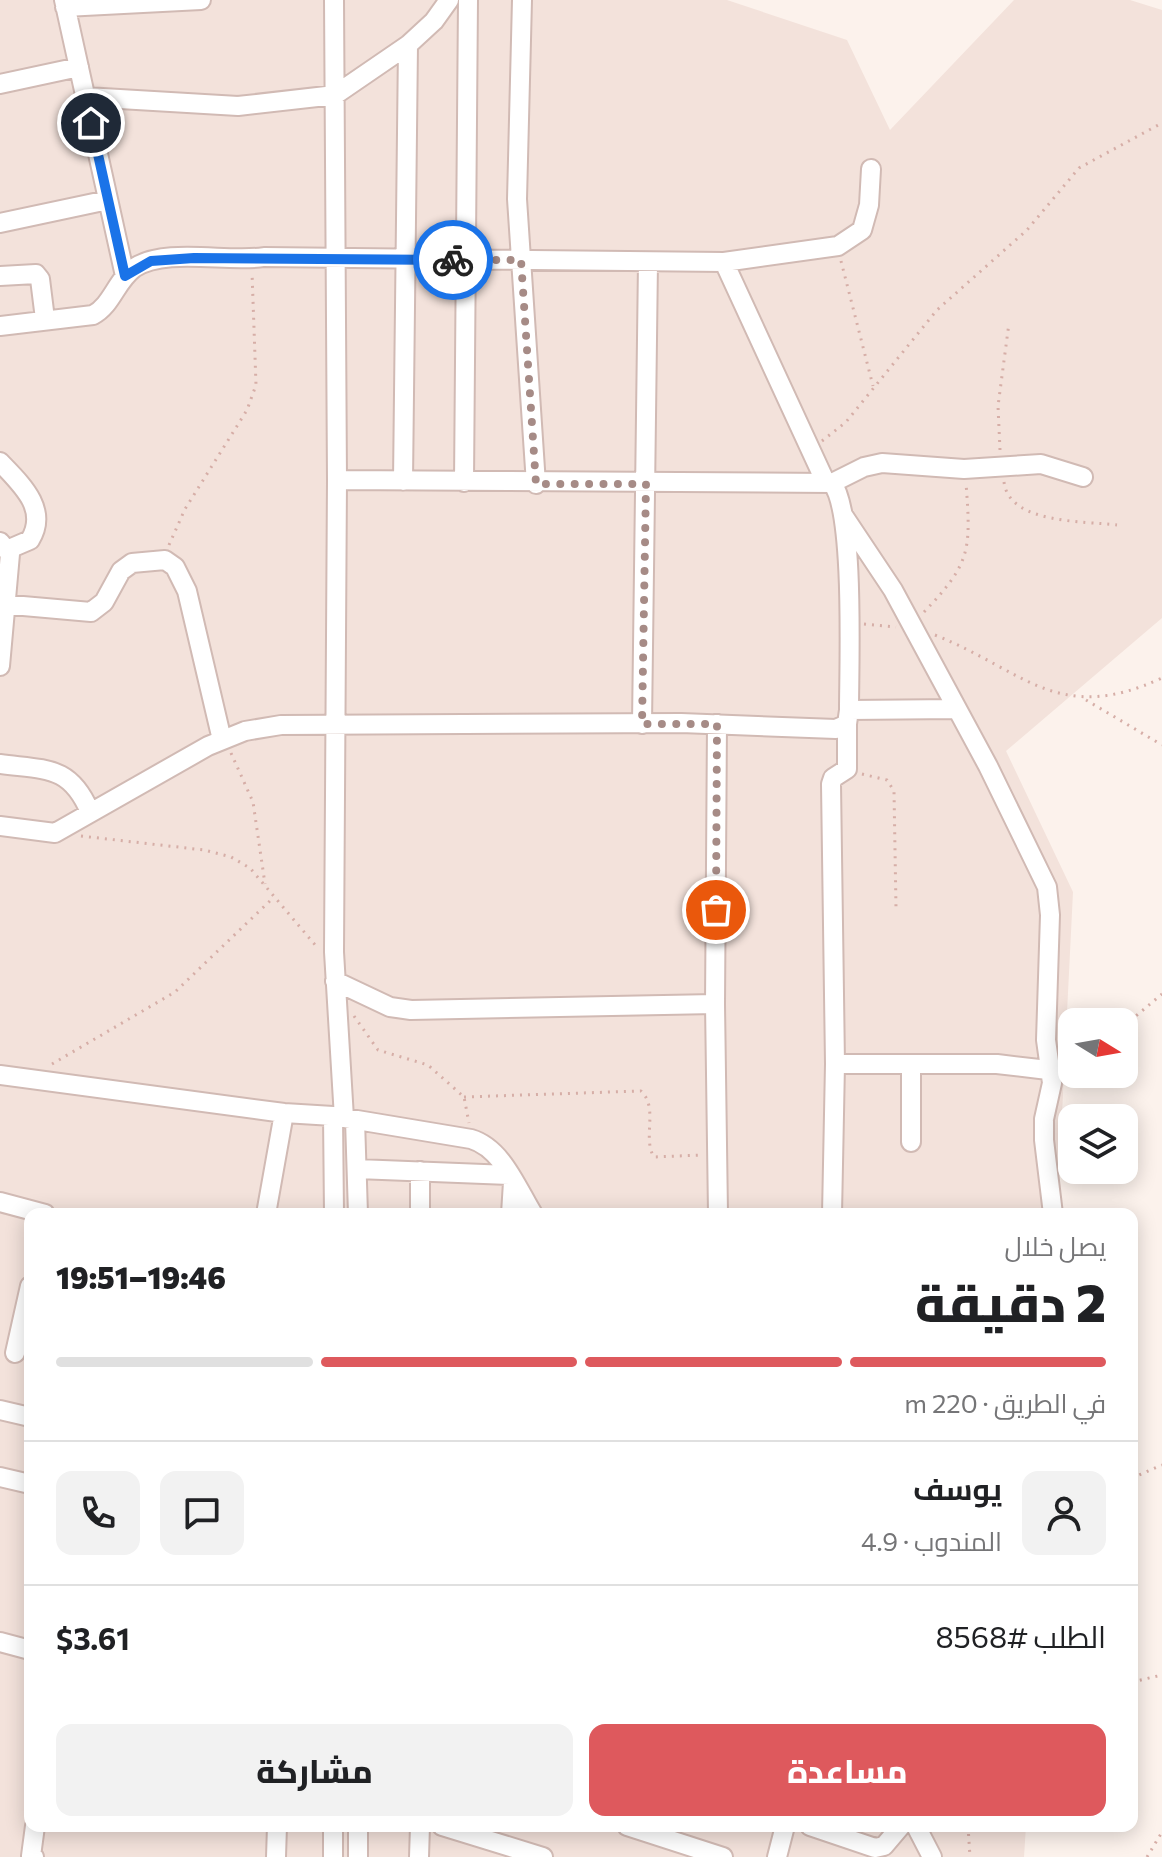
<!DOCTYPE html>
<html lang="ar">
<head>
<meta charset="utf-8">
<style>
  body { margin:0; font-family:Commissioner,Cairo,sans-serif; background:#f2f2f2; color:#202124; direction:rtl; height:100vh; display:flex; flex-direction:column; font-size:30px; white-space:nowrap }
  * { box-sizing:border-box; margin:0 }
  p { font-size:26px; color:#757577 }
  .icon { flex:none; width:44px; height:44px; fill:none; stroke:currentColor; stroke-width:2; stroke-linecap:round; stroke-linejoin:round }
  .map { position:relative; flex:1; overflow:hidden; direction:ltr }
  .drawer { position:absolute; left:24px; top:1208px; width:1114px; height:624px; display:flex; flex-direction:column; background:#fff; border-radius:16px; box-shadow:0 4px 20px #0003; direction:rtl }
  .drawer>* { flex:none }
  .needle { width:52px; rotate:101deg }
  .buttons { position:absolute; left:1058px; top:1008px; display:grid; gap:16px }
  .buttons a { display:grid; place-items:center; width:80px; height:80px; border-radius:16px; background:#fff; box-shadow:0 4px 20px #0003; font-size:40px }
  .pin { position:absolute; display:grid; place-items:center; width:68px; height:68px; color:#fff; margin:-34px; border:4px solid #fff; border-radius:50%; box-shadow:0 2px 8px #0007 }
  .courier { position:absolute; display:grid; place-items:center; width:80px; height:80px; margin:-40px; border:6px solid #1a73e8; border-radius:50%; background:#fff; color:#222; box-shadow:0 2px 10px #0007 }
  .overview em { font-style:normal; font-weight:800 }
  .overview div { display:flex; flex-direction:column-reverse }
  .overview { display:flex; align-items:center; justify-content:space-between; height:136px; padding:0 32px }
  h1 { font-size:52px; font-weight:800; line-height:60px }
  .bar { display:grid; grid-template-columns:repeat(4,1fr); gap:12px 8px; align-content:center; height:96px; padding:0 32px }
  .bar i { height:10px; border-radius:6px; background:#e0e0e0 }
  .bar .on { background:#de595d }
  .bar p { grid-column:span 4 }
  .line { display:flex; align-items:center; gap:20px; padding:0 32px; border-top:2px solid #e0e0e0 }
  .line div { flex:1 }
  .round { display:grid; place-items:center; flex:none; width:84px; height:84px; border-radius:16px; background:#f2f2f2 }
  .action { display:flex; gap:16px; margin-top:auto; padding:16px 32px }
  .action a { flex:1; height:92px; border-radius:16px; background:#de595d; color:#fff; font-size:32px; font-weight:800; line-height:92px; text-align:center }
  .action a+a { background:#f2f2f2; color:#202124 }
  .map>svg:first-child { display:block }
</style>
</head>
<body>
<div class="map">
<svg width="1162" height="1857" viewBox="0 0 1162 1857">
  <rect width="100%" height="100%" fill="#fcf2ec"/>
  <path fill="#f3e2db" d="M0 0H727L847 40 890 130 1014 0H1130L1162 10V618L1006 751 1073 892 1057 1214H30V1826H1026L1024 1857H0Z"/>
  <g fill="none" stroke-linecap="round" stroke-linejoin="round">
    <defs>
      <path id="minor" d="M64 0 125 276
        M334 0 337 480 334 952 344 1118
        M522 0 517 199 536 484
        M65 7 201 0
        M0 84 79 67
        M86 97 238 106 335 95 408 45 434 21 449 0
        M0 223 108 200
        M724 262 825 481
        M0 276 36 274 40 279 45 319
        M0 326 93 315C112 305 116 281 134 268 165 247 229 263 264 257L724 262 838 246 862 230 869 205 871 169
        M0 462C21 484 49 509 30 540L9 549
        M403 481 408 45
        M464 482 468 0
        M832 483 864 467 882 463 964 469 1041 464 1083 477
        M843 515 893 590 988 766 1047 887 1050 915 1046 1040 1052 1083 1044 1119V1140L1053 1214
        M0 542 10 554 0 666
        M0 604 91 612 104 602 121 571 132 563 165 560 175 567 187 591 222 740
        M849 710 956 709
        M642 724 648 262
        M717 724 715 1004 718 1214
        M0 764C46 770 70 765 90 812
        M0 826 55 833 208 746 245 731 281 725 681 723 836 729 847 724 849 710C849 666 855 512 832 483L337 480
        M335 981 390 1007 411 1010 715 1004
        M835 1064H997L1048 1070
        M911 1064V1142
        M0 1075 284 1113 333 1116 471 1139C502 1148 517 1188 533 1214
        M333 1116 334 1214
        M355 1120 358 1214
        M357 1169 509 1175
        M420 1171V1214
        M0 1202 45 1214
        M266 1214 284 1113
        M511 1214 513 1182
        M832 1214 835 1064 831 784 833 778 847 769V724
        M15 1353 30 1286
        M0 1410 30 1417
        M0 1477 30 1484
        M0 1642 30 1650
        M442 1826 543 1857
        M627 1826 723 1857
        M810 1826 875 1848 884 1846 901 1826
        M916 1826 932 1857
        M34 1857 31 1856 35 1826
        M276 1857 277 1826
        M333 1857V1826
        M358 1857V1826
        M419 1857 420 1826
        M777 1857 785 1826"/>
    </defs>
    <use href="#minor" stroke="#d1bab4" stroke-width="22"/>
    <path stroke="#d6aea7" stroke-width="3" stroke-dasharray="2 6" stroke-linecap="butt" d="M841 261 873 386
      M822 441 846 422 937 310 1027 230 1079 168 1162 123
      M1000 450 998 406 1009 323
      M1004 482C1009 524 1084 521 1117 525
      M169 545 185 509 247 410 256 385 252 272
      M924 612C971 563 971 550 966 483
      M864 624 896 627
      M935 635C1025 671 1058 726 1162 678
      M1086 700 1162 745
      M231 753 253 802 265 884
      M862 774 887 780 894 791 896 908
      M81 836 204 850 231 857 250 868 316 946
      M354 1016 378 1050 428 1065 464 1097 469 1123
      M1124 1026 1162 994
      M52 1064 175 992 274 897
      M464 1097 641 1091C659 1108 642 1138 654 1157L703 1155
      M1132 1478 1162 1465
      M1132 1682 1162 1675
      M968 1826 970 1857
      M1147 1857 1162 1832"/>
    <use href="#minor" stroke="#fff" stroke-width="18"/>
  </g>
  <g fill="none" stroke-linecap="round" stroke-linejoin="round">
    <path stroke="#a68b86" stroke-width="8" stroke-dasharray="0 14.4" d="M453 260H521L536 484H646L642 724H717L716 910"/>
    <path stroke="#1a73e8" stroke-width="10" d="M91 123 125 276 151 261 194 258 453 260"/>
  </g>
</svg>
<div class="buttons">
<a><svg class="needle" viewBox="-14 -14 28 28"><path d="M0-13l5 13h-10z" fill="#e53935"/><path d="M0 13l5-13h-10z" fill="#757577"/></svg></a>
<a><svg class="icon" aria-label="layers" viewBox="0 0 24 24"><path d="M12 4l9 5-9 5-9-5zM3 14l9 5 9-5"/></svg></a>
</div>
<div class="pin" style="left:716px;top:910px;background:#ea580c"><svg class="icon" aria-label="bag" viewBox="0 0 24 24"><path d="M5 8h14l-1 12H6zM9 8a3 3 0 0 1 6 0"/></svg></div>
<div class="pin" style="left:91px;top:123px;background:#1f2937"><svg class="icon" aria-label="home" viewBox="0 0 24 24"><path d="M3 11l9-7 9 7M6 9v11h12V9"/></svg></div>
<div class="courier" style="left:453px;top:260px"><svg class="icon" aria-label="bike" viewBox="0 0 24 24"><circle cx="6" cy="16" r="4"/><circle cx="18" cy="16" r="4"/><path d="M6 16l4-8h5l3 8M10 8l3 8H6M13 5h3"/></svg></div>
<section class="drawer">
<div class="overview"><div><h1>2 دقيقة</h1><p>يصل خلال</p></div><em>19:46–19:51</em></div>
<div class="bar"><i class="on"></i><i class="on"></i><i class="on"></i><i></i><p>في الطريق · 220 m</p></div>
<div class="line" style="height:144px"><a class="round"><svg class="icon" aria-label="person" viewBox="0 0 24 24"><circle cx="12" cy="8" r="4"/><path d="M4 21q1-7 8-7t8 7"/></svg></a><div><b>يوسف</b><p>المندوب · 4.9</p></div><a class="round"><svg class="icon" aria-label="chat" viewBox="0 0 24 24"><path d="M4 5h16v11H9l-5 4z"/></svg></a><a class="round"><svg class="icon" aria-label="phone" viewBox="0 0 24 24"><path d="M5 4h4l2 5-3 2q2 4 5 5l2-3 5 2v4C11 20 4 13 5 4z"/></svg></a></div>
<div class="line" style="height:104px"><div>الطلب #8568</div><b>$3.61</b></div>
<div class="action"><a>مساعدة</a><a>مشاركة</a></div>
</section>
</div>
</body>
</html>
